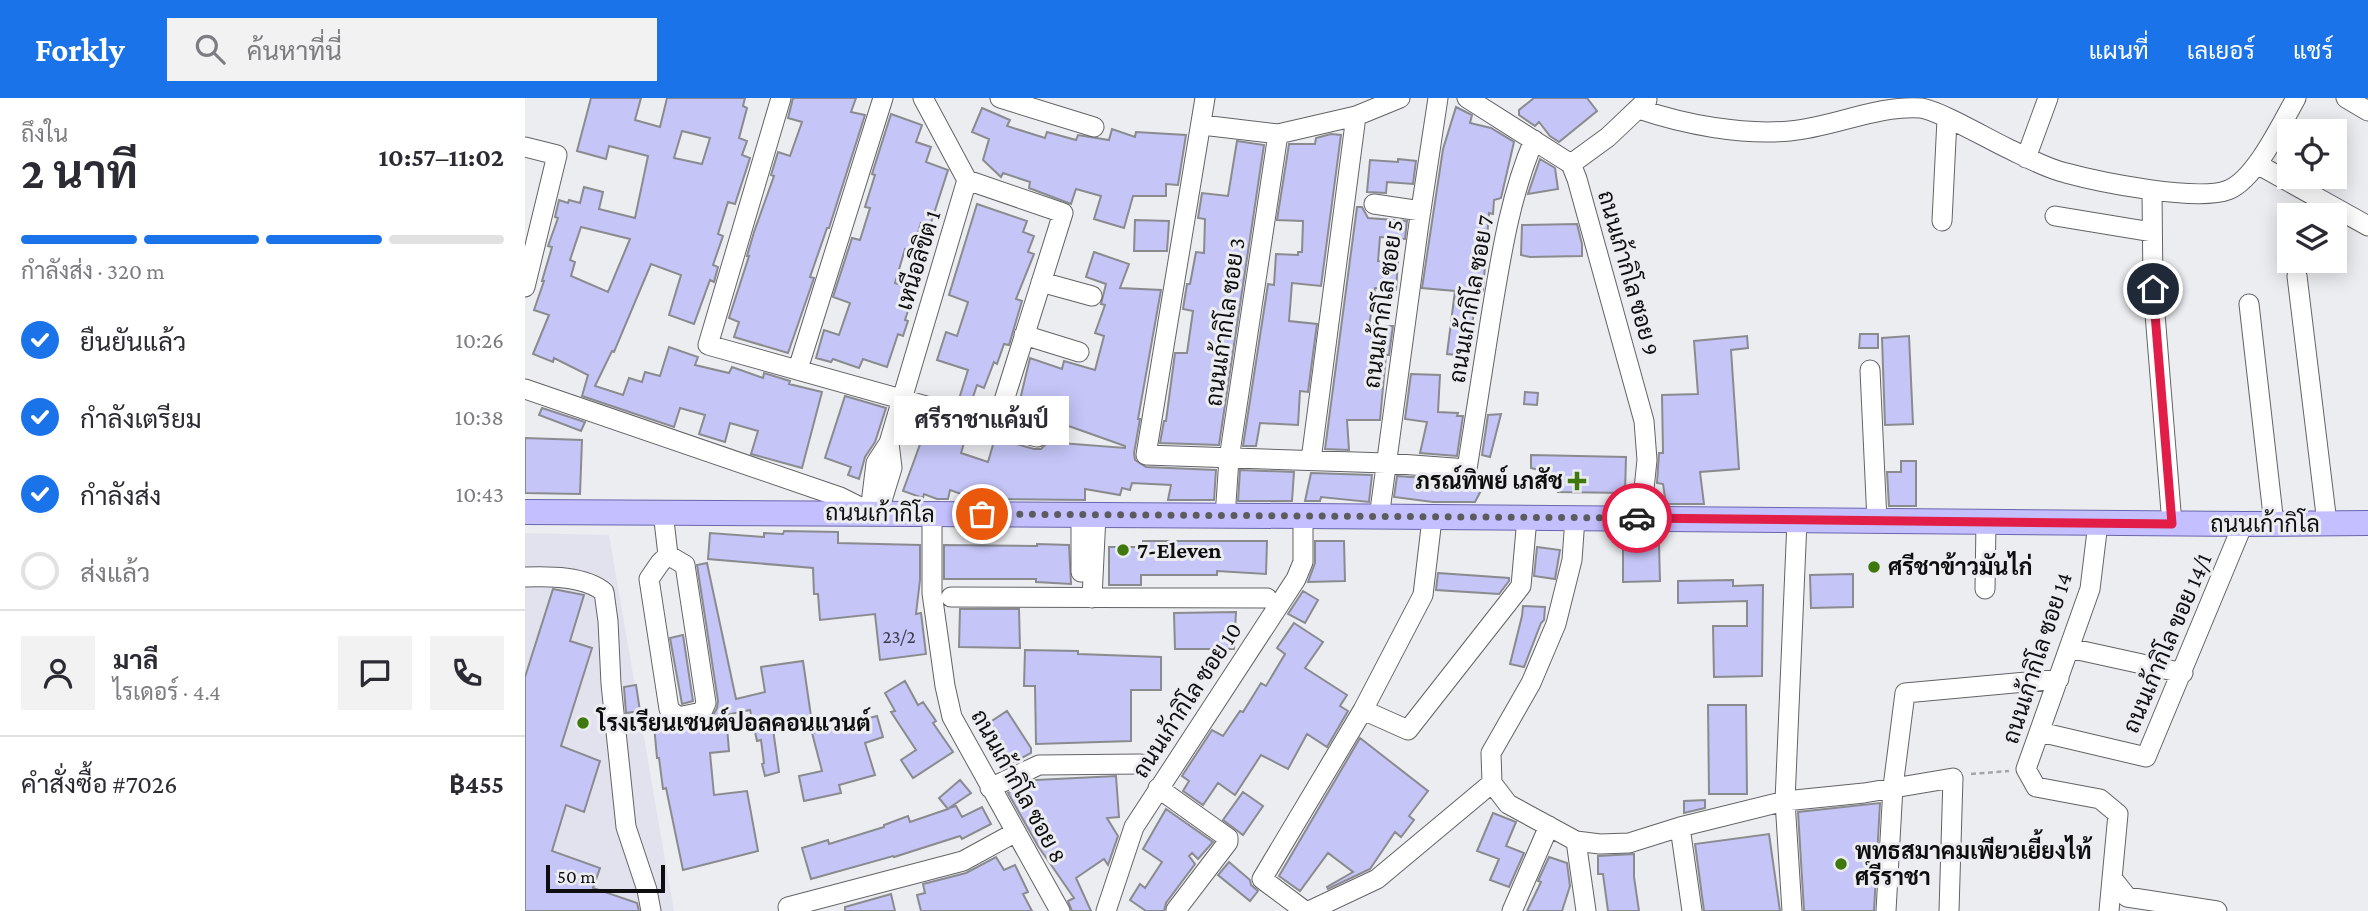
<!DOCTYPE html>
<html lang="th">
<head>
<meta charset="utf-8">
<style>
  body { margin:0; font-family:"Crimson Pro",Sarabun,serif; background:#f2f2f3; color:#2b2b33; height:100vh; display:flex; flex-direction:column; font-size:26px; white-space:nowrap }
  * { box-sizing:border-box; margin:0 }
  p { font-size:23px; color:#7c7c81 }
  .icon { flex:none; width:38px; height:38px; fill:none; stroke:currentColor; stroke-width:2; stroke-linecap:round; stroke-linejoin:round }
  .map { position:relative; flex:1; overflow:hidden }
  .panel { display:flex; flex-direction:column; background:#fff; width:525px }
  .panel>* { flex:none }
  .fabs { position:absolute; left:1752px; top:21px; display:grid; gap:14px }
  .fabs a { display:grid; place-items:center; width:70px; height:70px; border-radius:0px; background:#fff; box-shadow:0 4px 18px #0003; font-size:35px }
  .scale { position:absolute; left:21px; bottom:18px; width:119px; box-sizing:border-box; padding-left:7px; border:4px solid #0e0e0f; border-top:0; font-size:19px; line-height:24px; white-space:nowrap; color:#0e0e0f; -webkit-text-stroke:5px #ecedf1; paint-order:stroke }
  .pin { position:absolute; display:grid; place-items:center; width:60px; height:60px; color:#fff; margin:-30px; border:4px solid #fff; border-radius:50%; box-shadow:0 2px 7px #0007 }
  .courier { position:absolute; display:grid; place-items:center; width:70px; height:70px; margin:-35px; border:5px solid #e11d48; border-radius:50%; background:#fff; color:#222; box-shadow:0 2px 9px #0007 }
  .bubble { position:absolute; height:49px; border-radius:0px; background:#fff; box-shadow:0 4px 18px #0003; font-size:23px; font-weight:700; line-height:49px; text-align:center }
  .summary em { font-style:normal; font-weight:700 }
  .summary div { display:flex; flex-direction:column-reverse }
  .summary { display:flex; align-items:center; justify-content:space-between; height:119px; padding:0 21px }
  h1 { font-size:46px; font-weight:700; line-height:52px }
  .bar { display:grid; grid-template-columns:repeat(4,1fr); gap:10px 7px; align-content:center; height:84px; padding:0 21px }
  .bar i { height:9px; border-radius:5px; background:#e1e1e2 }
  .bar .current { background:#1a73e8 }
  .bar p { grid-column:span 4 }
  .line { display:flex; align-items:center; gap:18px; padding:0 21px; border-top:2px solid #e1e1e2 }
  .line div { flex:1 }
  .round { display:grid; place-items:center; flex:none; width:74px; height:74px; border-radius:0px; background:#f2f2f3 }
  ol { padding:0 21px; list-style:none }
  li { display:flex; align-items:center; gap:21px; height:77px }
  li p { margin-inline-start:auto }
  li .icon { padding:7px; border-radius:50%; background:#1a73e8; color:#fff; stroke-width:4 }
  li:last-child { color:#7c7c81 }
  li i { width:38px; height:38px; border:4px solid #e1e1e2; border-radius:50% }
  header { display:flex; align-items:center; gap:42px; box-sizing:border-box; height:98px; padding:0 35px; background:#1a73e8; color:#fff }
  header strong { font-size:33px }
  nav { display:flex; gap:38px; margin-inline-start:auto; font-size:24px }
  .search { width:490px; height:63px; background:#f2f2f3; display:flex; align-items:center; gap:18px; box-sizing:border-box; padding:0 24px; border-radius:0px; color:#7c7c81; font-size:26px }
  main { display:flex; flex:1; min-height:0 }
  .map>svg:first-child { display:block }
</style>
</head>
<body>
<header>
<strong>Forkly</strong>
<div class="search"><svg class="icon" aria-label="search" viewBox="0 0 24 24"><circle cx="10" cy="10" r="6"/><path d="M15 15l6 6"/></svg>ค้นหาที่นี่</div>
<nav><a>แผนที่</a><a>เลเยอร์</a><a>แชร์</a></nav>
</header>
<main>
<section class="panel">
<div class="summary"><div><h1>2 นาที</h1><p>ถึงใน</p></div><em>10:57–11:02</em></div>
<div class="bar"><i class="current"></i><i class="current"></i><i class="current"></i><i></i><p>กำลังส่ง · 320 m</p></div>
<ol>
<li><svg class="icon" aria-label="check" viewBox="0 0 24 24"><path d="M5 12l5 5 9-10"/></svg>ยืนยันแล้ว<p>10:26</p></li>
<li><svg class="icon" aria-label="check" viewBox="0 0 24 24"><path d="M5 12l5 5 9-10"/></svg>กำลังเตรียม<p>10:38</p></li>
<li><svg class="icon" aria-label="check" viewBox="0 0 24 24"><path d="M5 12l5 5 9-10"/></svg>กำลังส่ง<p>10:43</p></li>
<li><i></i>ส่งแล้ว</li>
</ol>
<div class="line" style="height:126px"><a class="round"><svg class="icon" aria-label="person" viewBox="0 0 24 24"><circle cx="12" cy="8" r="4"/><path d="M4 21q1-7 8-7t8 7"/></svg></a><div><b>มาลี</b><p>ไรเดอร์ · 4.4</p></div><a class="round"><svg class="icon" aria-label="chat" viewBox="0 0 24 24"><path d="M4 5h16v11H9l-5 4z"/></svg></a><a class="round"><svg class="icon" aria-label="phone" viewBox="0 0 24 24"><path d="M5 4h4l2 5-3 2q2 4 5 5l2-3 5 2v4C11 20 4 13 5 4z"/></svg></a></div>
<div class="line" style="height:91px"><div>คำสั่งซื้อ #7026</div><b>฿455</b></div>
</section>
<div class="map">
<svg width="1843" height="813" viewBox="0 0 1843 813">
  <rect width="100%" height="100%" fill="#ecedf1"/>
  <path fill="#e2e2ee" d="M0 435 84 437 149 813H0Z"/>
  <path fill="#c5c5f7" stroke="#8a8b8f" stroke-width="2" fill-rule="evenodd" d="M66 0H116L110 22 135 29 142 0H220L218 8 222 10 214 40 222 43 217 57 225 60 210 106 203 104 193 136 198 138 188 167 193 169 189 184 185 182 169 226 144 217 156 177 126 166 89 254 87 253 70 288 98 297 104 280 117 284 120 274 135 278 144 249 173 259 170 267 204 275 207 269 238 280 239 275 265 283 264 286 297 294 277 370 226 356 233 333 205 325 200 344 174 336 180 317 155 310 149 329 57 298 63 277 29 260 28 264 8 256 24 217 9 212 19 183H17L27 149 23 148 33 120 30 119 34 102 43 105 44 102 55 105 59 89 78 94 74 111 110 120 123 58 84 48 81 61 52 53ZM157 33 185 40 177 66 149 60ZM56 129 105 141 83 194 46 178 50 164 45 162Z
    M268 0H331L326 14 340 17 304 130H302L285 179 289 180 263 255 209 239 214 224 204 220 224 158H222L229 134 249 78 246 77 253 54 265 58 277 24 263 20Z
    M1009 0H1062L1072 13 1034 44 1025 38 1014 24 1010 28 994 17V12Z
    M931 9 947 17 945 25 966 30 989 44 976 100 969 102 968 116 964 115 958 193H953L941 258 922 256 930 193 897 190 918 51Z
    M457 10 485 22 482 28 520 40 522 34 551 42 553 37 584 42 587 31 610 39 611 34 661 37 653 87 641 86V98H608L599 130 569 121 576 98 551 91 546 106 504 90 505 84 478 75 476 79 458 62 464 41 447 34Z
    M366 16 397 27 391 44 406 49 401 64 423 72 405 128 396 125 387 153 380 151 370 185 390 191 380 222 383 223 378 238 373 236 362 269 338 261 334 270 308 261 306 264 291 260 299 232 314 237 325 205 308 199 327 140 335 142 345 110 340 109 350 77 347 76Z
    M806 36 816 37 796 188 767 185 764 223 792 226 783 294 775 293 773 327 735 325 731 348H718L743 186 749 187 751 156 773 157V154H777L778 123 752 122 764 46H790L791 40Z
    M712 43 739 47 694 347 635 345 639 323H641L650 255H662L668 213 658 211 662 186H665L671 154 679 155 680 121 673 120 677 95 703 98Z
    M873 61 891 63 888 86 862 84 861 95 842 94 845 62 873 64Z
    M1015 61 1030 70 1033 91 1003 96Z
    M452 106 502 123 498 134 509 138 503 154 509 156 491 201 497 203 484 247 479 246 472 266 469 264 459 290 452 287 445 308 433 304 443 272 412 262 421 234 432 238 443 204 424 197Z
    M832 109H837L843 120 882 123 880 141 855 139 853 163 873 164 871 192 850 190 844 228H868L864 257H861L855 322H822L824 352 800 351Z
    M610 122 644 123 642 153H609Z
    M1052 126 1057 146V158L1005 159 996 157 997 127Z
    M569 154 604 166 595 190 636 192 613 321H615L609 355 610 362 621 369 691 372 689 402H643L646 387 607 385 605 392 597 390 595 397 560 391V402L470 401 458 397 457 401H451L425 392 423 401H412L399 396 398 400 378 393 397 341 395 340 401 321 443 332 436 355 463 364 470 340 509 351H516L523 344 600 350V348L493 310 505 260 537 271 539 263 570 272 579 238 570 235 580 207 576 206 581 186 561 179Z
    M1335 236H1353V250H1334Z
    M1222 238 1223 250 1206 252 1214 371 1175 374 1179 406H1141L1138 386 1132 385 1134 355H1138L1137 297 1173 296 1169 243Z
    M1384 238 1388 326 1360 327 1357 240Z
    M886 276 915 277 913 314 933 315 932 318H938L932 358 895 355 902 324 880 321Z
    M1000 294 1013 295 1012 307 999 306Z
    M320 298 361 310 350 344 340 359 334 381 323 377 326 369 300 360Z
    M17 310 60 324 56 333 14 317Z
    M976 316 965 359 957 357 963 317Z
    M0 340 57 342 55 396 0 395Z
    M1006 357 1101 359 1100 395 1033 394 1036 378 1006 370Z
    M1376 363H1391V408H1364L1362 374H1376Z
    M715 372 769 374 767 403H713Z
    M786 375 847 377 844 404 796 399 795 403H780Z
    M872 378 941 383 950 380 962 381 950 404H908L869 399Z
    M259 433 313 434V445L395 447V482L391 516 396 515 401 556 355 562 350 516 295 522 293 496H289L288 470 183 461 185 435 239 439V435L258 436Z
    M618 443H742L741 476 692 473V477H616V487H584V449H618Z
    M790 443H819L820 483 783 484 790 465Z
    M512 446 544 447 546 486 511 484V481H419V447L512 448Z
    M1134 446 1135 483 1098 484V447Z
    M1012 449 1035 452 1030 481 1009 478Z
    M182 465 211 601 240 594 236 569 278 563 287 625 248 631 254 674 240 678 237 666 239 665 236 642 232 643 225 612 201 617 204 653 185 655 189 697 222 693 233 753 158 772 141 690 138 691 134 660H132L129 627 142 626 149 631H155L179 626 185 623 192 610 193 603 172 467Z
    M913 475 984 480V483L974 496 911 492Z
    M1328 476V509L1286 510 1285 477Z
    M1208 482V488L1238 487 1237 578 1189 579 1188 528H1222V503L1153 505V483Z
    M28 491 59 497 45 543 67 550 36 648 75 663 59 714 41 707 27 753 75 770 68 790 112 805 114 813H0V579Z
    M778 493 793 502 780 525 763 516Z
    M998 508 1020 509 1019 522 1016 525 999 569 985 566 997 518Z
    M435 511H494L495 550 434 549Z
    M711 514 709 551H650L649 515Z
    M769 525 798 544 780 570 822 597 815 608 823 613 802 649 782 636 763 671 736 657 710 697 693 685 678 707 658 693 664 683 657 678 687 632 698 638 715 613 718 614 736 585 741 588 760 556 752 550Z
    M158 537 168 603 157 606 145 540Z
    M500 552 553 553V556L636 559V592H606V643L511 646 510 588H499Z
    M380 583 393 607 398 604 411 623 408 625 428 654 388 680 376 662 391 652 366 614 370 613 360 595Z
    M111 587 115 613 101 615 99 589Z
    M1183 607H1221L1222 696H1184Z
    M482 613 506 650V655L478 670 453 632Z
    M352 618 358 639 340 645 350 677 314 687 316 695 279 703 274 678 297 673 287 635Z
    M835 640 903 693 884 718 889 722 876 739 870 734 845 771 803 791 802 789 828 774 803 755 775 793 754 778Z
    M591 678 594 719 582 720 593 738 583 767 579 761 551 780 566 813H547L543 803 549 800 513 748 483 695 511 682Z
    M435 682 446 695 424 710 431 708 437 719 457 709 466 726 437 741 435 738 369 759 368 758 286 781 277 750 303 742 304 746 359 729V727L383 718 385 724 423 711 414 700Z
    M718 694 738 708 718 737 698 722Z
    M1180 702V710L1159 715V703Z
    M1355 705 1349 813H1279L1273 714Z
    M641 711 688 744 673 761 667 755 664 758 670 766 641 805 639 813H621L605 802 615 786 620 790 637 764 618 751Z
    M968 715 991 724 981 748 999 755 984 789 965 782 974 761 952 753Z
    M1244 736 1255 813H1179L1170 746Z
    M1109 756V779L1114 813H1083L1078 776H1073V758Z
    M471 759 479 772 490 767 503 794 498 796 507 813H396L392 797 400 795 398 786 441 775Z
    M1024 759 1042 765 1045 788 1037 813H1002L1016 784 1013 783Z
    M704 764 725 782 726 787 733 793 725 803 693 777Z
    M366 796 370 813H320V809Z"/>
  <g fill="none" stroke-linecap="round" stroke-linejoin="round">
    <defs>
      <path id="minor" d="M256 0 183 247 512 339
        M475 0 569 29
        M680 0 621 357 861 365 942 371C950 320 958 269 966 218 976 158 985 98 1009 42
        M942 0 1046 66 1052 81 1119 323 1122 362 1116 420
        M1821 0 1843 13
        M1114 11C1161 27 1216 37 1265 33 1309 29 1352 7 1396 10 1413 12 1463 41 1482 50 1501 59 1520 70 1541 75 1574 84 1672 104 1703 92 1730 82 1757 25 1771 0
        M677 27 753 36 831 18 875 0
        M0 49 32 57 0 189
        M1501 60 1523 0
        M1046 66 1083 39 1122 2
        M1732 66 1843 128
        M442 82 538 115 471 328
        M1627 92 1628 191 1647 426
        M849 106 896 113
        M1530 118 1627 134
        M1417 123 1422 21
        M1772 178 1802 425
        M516 184 567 198
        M1724 206 1749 426
        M499 237 554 254
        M273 271 358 0
        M1345 272 1352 423
        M0 291 315 399 345 414 351 365 364 345 442 82 398 0
        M786 362 831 18
        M355 409 367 370 364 345
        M138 414 143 457 160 467 181 605 177 614 153 619 144 611 124 481 135 465 143 457
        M407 416V495L420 588 427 619 535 813
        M700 419 704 361 753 36
        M854 420 894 125 913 0
        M1050 420 1047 462 1031 526 1006 585 966 655 967 685 983 706 1051 743 1061 813
        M1573 425 1565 491 1501 671 1511 689 1575 701 1593 716 1584 813
        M556 474V417
        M0 479C24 478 60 478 79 494L83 523 86 586 101 729 122 792 126 813
        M1460 491 1461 424
        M426 499 742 500
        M567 500 571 417
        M1544 550 1658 575
        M838 612 883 632 996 488 1002 420
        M1515 634 1621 659 1718 426
        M465 690 514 667 616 666
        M633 690 703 740V744L651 812
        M1155 729 1167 813
        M1051 743 1075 746 1104 745 1155 729 1260 703 1339 695 1428 680 1424 813
        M1587 780 1602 799 1692 813
        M264 813 263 809 438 763 491 734
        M581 813 609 729 771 481 778 464V420
        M780 813 737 781 838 612 898 497 907 421
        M784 813 852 781 967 685
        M987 813 1024 728
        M1267 813 1260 703 1272 423
        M1361 813 1368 689 1380 595 1534 581"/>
      <path id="major" d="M0 414C573 415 1145 421 1718 426L1843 425"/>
    </defs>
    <use href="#minor" stroke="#636367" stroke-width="21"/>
    <use href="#major" stroke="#6a66ab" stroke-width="26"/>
    <path stroke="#a5a6a9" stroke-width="2.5" stroke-dasharray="5 3.5" stroke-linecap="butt" d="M1446 676 1484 673"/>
    <use href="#minor" stroke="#fff" stroke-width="19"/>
    <use href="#major" stroke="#c4bfff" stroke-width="24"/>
  </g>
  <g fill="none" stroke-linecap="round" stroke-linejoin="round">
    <path stroke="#5c5c5e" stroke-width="7" stroke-dasharray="0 12.6" d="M457 416 1112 420"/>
    <path stroke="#e11d48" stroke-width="9" d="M1112 420 1647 426 1628 191"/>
  </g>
  <g fill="#3f790e" stroke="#ecedf1" stroke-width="2.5">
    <path d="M1048.5 372.5h7v7h7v7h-7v7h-7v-7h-7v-7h7z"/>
    <circle cx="598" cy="452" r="7"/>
    <circle cx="1349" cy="469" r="7"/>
    <circle cx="58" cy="625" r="7"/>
    <circle cx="1316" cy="766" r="7"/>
  </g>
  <g text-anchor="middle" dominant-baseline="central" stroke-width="6" stroke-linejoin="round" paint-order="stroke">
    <g font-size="19" fill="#3c3c49">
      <text x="374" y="538">23/2</text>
    </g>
    <g font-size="23" fill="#0e0e0f" stroke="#ecedf1">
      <text transform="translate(393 162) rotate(-73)">เหนือลิขิต 1</text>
      <text transform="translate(1104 175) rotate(74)">ถนนเก้ากิโล ซอย 9</text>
      <text transform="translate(946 201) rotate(-80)">ถนนเก้ากิโล ซอย 7</text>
      <text transform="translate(858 206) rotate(-82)">ถนนเก้ากิโล ซอย 5</text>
      <text transform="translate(700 224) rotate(-82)">ถนนเก้ากิโล ซอย 3</text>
      <text transform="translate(355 415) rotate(1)">ถนนเก้ากิโล</text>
      <text x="1740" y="426">ถนนเก้ากิโล</text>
      <text transform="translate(1642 545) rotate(-67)">ถนนเก้ากิโล ขอย 14/1</text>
      <text transform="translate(1512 560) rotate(-72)">ถนนเก้ากิโล ซอย 14</text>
      <text transform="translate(662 602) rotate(-57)">ถนนเก้ากิโล ซอย 10</text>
      <text transform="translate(494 688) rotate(61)">ถนนเก้ากิโล ซอย 8</text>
    </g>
    <g font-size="23" font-weight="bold" fill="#0e0e0f" stroke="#ecedf1" text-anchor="start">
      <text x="1038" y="383" text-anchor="end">ภรณ์ทิพย์ เภสัช</text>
      <text x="612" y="452">7-Eleven</text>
      <text x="1363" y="469">ศรีชาข้าวมันไก่</text>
      <text x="72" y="625">โรงเรียนเซนต์ปอลคอนแวนต์</text>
      <text x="1330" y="753">พุทธสมาคมเพียวเยี้ยงไท้<tspan x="1330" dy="26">ศรีราชา</tspan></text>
    </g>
  </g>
</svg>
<div class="fabs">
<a><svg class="icon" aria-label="locate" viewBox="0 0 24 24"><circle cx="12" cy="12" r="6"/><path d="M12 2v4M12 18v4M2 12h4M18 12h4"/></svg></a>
<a><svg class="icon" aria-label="layers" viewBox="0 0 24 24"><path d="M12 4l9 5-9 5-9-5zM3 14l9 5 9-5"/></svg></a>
</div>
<div class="scale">50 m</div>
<div class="pin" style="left:457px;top:416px;background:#ea580c"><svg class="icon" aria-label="bag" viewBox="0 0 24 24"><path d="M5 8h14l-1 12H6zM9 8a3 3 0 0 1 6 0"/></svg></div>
<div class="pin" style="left:1628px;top:191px;background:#1f2937"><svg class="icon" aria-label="home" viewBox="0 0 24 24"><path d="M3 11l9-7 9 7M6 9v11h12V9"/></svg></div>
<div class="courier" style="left:1112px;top:420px"><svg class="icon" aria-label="car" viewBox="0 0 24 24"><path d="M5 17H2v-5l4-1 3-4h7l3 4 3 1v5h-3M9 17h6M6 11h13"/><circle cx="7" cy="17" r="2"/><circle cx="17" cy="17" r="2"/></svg></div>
<div class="bubble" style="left:369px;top:298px;width:175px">ศรีราชาแค้มป์</div>
</div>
</main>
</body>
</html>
